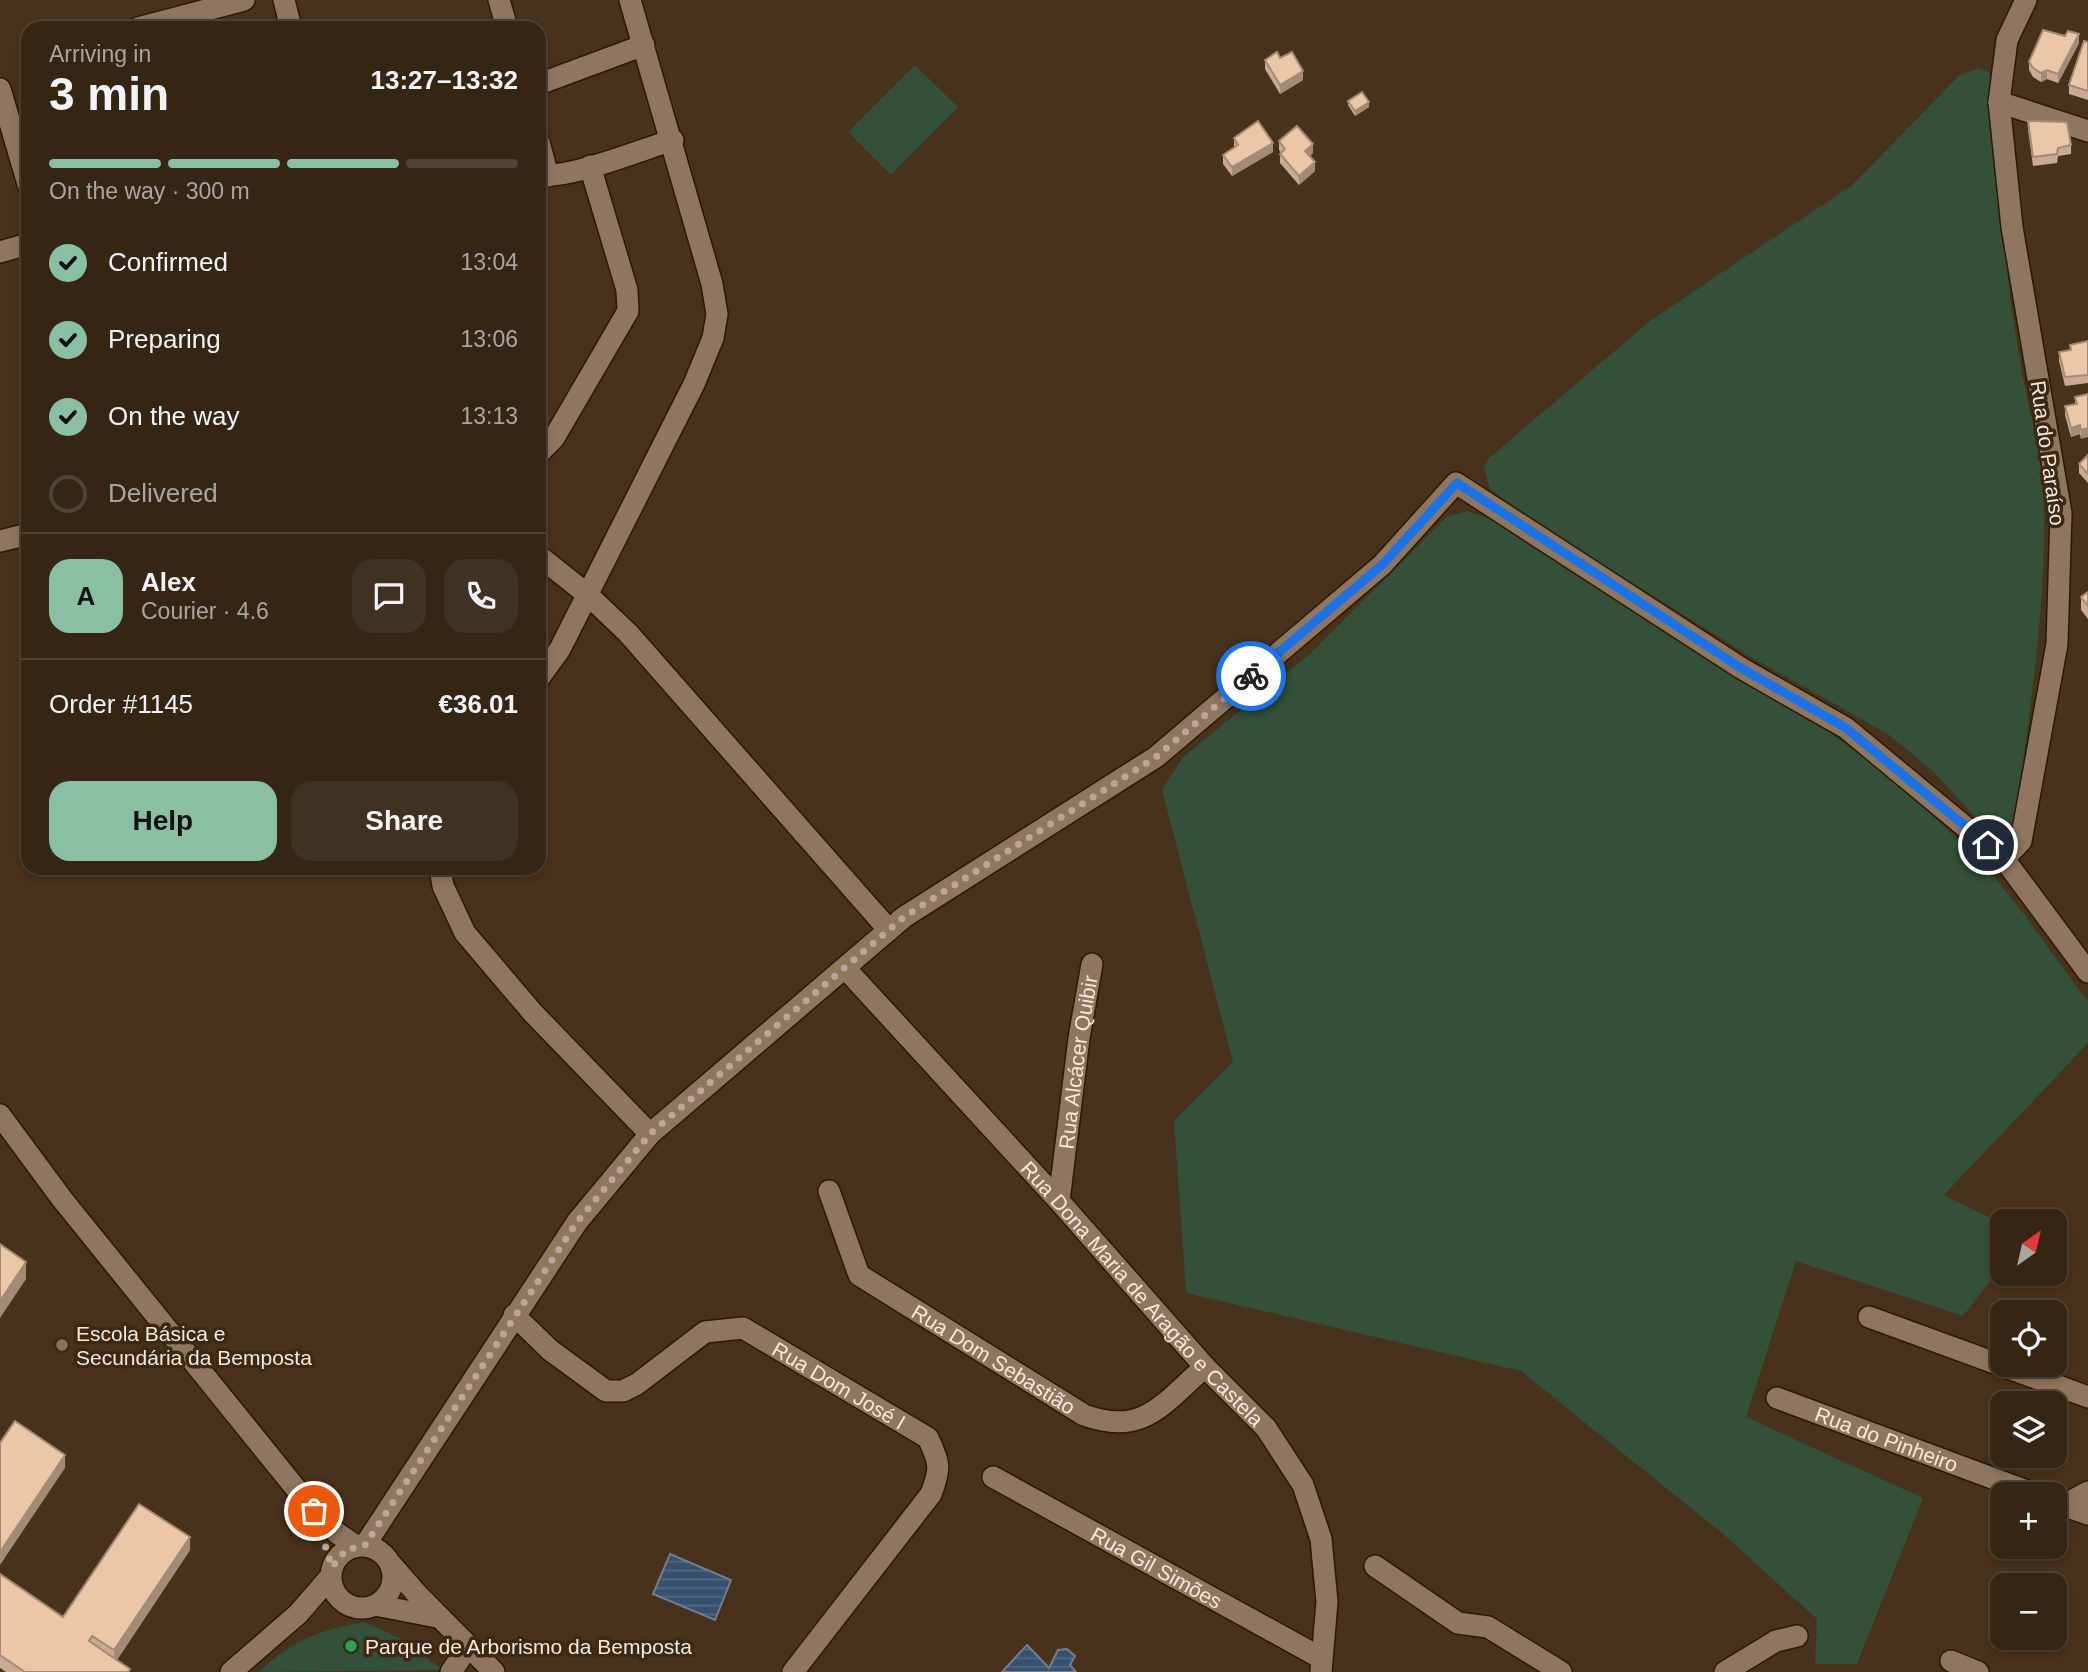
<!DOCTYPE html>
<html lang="en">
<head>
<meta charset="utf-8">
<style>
  body { margin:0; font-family:Helvetica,sans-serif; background:#403222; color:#f1f3f6; height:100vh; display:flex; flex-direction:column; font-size:26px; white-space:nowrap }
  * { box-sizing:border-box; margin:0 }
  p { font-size:23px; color:#aaa5a0 }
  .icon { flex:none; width:38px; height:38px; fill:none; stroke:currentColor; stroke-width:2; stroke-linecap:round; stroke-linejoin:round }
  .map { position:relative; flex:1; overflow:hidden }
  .sheet { position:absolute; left:21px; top:21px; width:525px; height:854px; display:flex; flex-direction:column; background:#352614; border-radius:21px; box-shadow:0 4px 10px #0003,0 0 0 2px #4f4334 }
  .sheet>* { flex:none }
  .needle { width:46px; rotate:34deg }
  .controls { position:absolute; left:1990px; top:1209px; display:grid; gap:14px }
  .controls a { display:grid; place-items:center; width:77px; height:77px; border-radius:14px; background:#352614; box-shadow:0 4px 10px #0003,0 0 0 2px #4f4334; font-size:35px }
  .pin { position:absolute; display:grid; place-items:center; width:60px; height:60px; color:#fff; margin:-30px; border:4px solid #fff; border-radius:50%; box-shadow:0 2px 7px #0007 }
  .courier { position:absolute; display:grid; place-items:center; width:70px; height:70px; margin:-35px; border:5px solid #1a73e8; border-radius:50%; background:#fff; color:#222; box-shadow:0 2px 9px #0007 }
  .headline em { font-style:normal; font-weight:700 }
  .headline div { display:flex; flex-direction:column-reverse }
  .headline { display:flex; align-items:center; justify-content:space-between; height:119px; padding:0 28px }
  h1 { font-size:46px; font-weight:700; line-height:52px }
  .bar { display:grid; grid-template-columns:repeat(4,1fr); gap:10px 7px; align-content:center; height:84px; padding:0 28px }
  .bar i { height:9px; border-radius:5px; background:#4f4334 }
  .bar .on { background:#8abfa5 }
  .bar p { grid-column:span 4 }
  .line { display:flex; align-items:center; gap:18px; padding:0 28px; border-top:2px solid #4f4334 }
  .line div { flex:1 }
  .round { display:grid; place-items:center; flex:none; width:74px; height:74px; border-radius:21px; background:#403222 }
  ol { padding:0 28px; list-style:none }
  li { display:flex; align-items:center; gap:21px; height:77px }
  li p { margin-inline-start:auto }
  li .icon { padding:7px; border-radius:50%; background:#8abfa5; color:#111; stroke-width:4 }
  li:last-child { color:#aaa5a0 }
  li i { width:38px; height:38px; border:4px solid #4f4334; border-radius:50% }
  .primary-button { display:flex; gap:14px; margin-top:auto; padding:14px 28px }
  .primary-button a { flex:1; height:80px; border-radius:21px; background:#8abfa5; color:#111; font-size:28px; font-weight:700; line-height:80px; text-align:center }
  .primary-button a+a { background:#403222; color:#f1f3f6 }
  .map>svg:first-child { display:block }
</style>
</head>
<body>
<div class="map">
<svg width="2088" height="1672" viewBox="0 0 2088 1672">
  <defs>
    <pattern id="water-rules" width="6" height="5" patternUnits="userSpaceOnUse" patternTransform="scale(1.75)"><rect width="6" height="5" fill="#36516d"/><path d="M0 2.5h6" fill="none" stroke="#546a81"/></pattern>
  </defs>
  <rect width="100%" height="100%" fill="#47321b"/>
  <path fill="#335039" d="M915 65 958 107 891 175 848 132Z
    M1978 68 1989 72 1994 86C1997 179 2004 268 2020 361 2027 406 2042 451 2044 496 2047 604 2030 708 2016 814L2011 824 1997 831 1977 819 1934 772 1888 734 1749 656 1543 527 1490 489 1484 468 1489 458 1651 320 1851 186 1959 76Z
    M1468 511 1496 521 1822 727 1894 778 1988 869 2023 913 2088 1002V1043L1944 1195 2002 1224V1266L1963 1316 1796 1261 1746 1417 1923 1498 1857 1664H1815L1817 1619 1722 1533 1521 1371 1186 1293 1174 1121 1233 1062 1162 790 1183 757 1311 653 1448 516Z
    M365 1622 401 1639 443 1670 259 1672C291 1641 321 1629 365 1622Z"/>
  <path fill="url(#water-rules)" stroke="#707e8e" stroke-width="2" d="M670 1554 731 1580 715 1620 653 1594Z
    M1027 1645 1049 1668 1058 1650 1067 1649 1075 1656 1070 1665 1076 1672H1002Z"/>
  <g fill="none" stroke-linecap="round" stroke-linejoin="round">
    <defs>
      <g id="street">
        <path d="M284 0 291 28"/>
        <path d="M499 0 507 28"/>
        <path d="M138 28 244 0"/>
        <path d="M539 84 644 45"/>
        <path d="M0 89 28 184"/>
        <path d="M1999 102 2088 131"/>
        <path d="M539 142 548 176"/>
        <path d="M539 175C570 179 640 150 673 140"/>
        <path d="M0 252 28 244"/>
        <path d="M539 453 554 438 628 311 627 290 590 166"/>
        <path d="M0 541 28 534"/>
        <path d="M539 556 588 595 628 633 889 930"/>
        <path d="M539 678 560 649 694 384 713 338 717 314 712 284 630 0"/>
        <path d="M440 868 443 886 465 933 533 1013 650 1134"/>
        <path id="s1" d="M845 968 1059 1201 1205 1367 1266 1428 1303 1485 1321 1539 1327 1602 1321 1672"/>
        <path id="s2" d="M829 1191 859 1275 1084 1415C1144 1437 1163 1403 1205 1367"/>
        <path id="s3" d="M1059 1201 1079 1038 1092 964"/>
        <path id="s4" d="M514 1315 550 1350 606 1391H623L637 1384 705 1332 743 1328 928 1438C940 1463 941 1468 931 1494L793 1672"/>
        <path d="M1869 1317 2088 1397"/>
        <path id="s5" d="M1777 1398 2035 1494"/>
        <path id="s6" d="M993 1477 1321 1658"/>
        <path d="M2054 1502 2088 1514"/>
        <path d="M2064 1505 2088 1492"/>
        <path d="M1375 1566 1458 1623 1488 1627 1561 1672"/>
        <path d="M1951 1661 1978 1672"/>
        <path d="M451 1672 468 1647"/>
        <path d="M1725 1672 1776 1641 1797 1636"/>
      </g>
      <path id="secondary" d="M2004 859 2021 841 2057 644 2061 513 2012 227 1999 102 2007 40 2026 0
        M0 1115 62 1199 314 1511 337 1533 356 1546
        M365 1545 577 1222 650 1134 904 917 1156 757 1382 565 1456 483 1741 668 1846 728 2004 859 2088 972
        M331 1577a31 31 0 1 1 62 0a31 31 0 1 1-62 0Z
        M389 1562 416 1593 494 1672
        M375 1605 437 1617
        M231 1672 298 1614 331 1576"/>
    </defs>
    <use href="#street" stroke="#2d1903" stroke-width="24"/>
    <use href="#secondary" stroke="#2d1903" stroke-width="24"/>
    <use href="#street" stroke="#8f765e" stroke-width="21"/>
    <use href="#secondary" stroke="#8f765e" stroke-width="21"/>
  </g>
  <path fill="#c8ab90" d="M2088 42V100L2069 94V85Z
    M2079 43 2058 83 2047 79 2041 82 2033 77 2029 70V62Z
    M1280 58 1303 80 1280 94 1265 69V60Z
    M1348 101 1369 107 1355 116 1348 105Z
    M2028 121 2071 145V154L2058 156 2057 163 2033 166 2028 129Z
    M1234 138 1273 152 1232 176 1223 164V155L1234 148Z
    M1279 141 1313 153 1310 156 1315 171 1299 185 1280 163V154L1281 153 1279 150Z
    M2088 341V383L2065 386 2059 361V352L2070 350V345Z
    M2088 394 2081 439 2080 434 2071 437 2065 415V406L2075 404V397Z
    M2088 455V483L2079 473V464Z
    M2088 592V619L2081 610V597Z
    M190 1550 117 1660 130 1672H6L0 1668V1574L63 1617Z"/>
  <path fill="#a38b75" d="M2079 34V43L2058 83V74Z
    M2047 70V79L2041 82V73Z
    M1303 71V80L1280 94V85Z
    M1369 102V107L1355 116V111Z
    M1273 143V152L1232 176V167Z
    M1313 144V153L1305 159V151Z
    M1315 162V171L1299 185V176Z
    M2080 425V434L2071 437V428Z
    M2088 428V437L2081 439V430Z
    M26 1262V1279L0 1318V1301Z
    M65 1455V1468L0 1565V1552Z
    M190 1537V1550L114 1664V1650Z"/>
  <path fill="#e9c7a7" stroke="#a38b75" stroke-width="2" d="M2043 30 2065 36 2068 31 2079 34 2058 74 2047 70 2041 73 2033 68 2029 62Z
    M2084 41 2088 42V91L2069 85Z
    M1277 52 1280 58 1292 52 1303 71 1280 85 1265 60Z
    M1362 92 1369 102 1355 111 1348 101Z
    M1258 121 1273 143 1232 167 1223 155 1238 145 1234 138Z
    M2028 121 2067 122 2071 145 2058 148 2057 154 2033 157Z
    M1297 126 1313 144 1305 151 1315 162 1299 176 1280 154 1285 149 1279 141Z
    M2088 341V375L2065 377 2059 352 2071 350 2070 345Z
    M2088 394V428L2081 430 2080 425 2071 428 2065 406 2077 404 2075 397Z
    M2088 455V474L2079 464Z
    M2088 592V606L2081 597Z
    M0 1244 26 1262 0 1301Z
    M15 1421 65 1455 0 1552V1443Z
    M139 1504 190 1537 114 1650 92 1636 89 1641 130 1669 128 1672H25L0 1655V1574L63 1617Z"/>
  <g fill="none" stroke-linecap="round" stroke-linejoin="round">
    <path stroke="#b9a898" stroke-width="7" stroke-dasharray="0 12.6" d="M314 1511 332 1567 346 1550 365 1545 577 1222 650 1134 904 917 1156 757 1251 676"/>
    <path stroke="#1a73e8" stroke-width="9" d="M1251 676 1382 565 1457 483 1741 668 1846 728 1988 845"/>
  </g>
  <circle fill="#8d6e63" stroke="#3d2811" stroke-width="2.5" cx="62" cy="1345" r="7"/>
  <circle fill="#2e9e5b" stroke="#3d2811" stroke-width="2.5" cx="351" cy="1646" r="7"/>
  <g text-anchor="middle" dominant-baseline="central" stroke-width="7" stroke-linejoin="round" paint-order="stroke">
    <g font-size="21" fill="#f6e8db" stroke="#3d2811">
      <text transform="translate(2048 453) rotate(82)">Rua do Paraíso</text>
      <text stroke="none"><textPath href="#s3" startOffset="140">Rua Alcácer Quibir</textPath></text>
      <text stroke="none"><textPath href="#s1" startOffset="441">Rua Dona Maria de Aragão e Castela</textPath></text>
      <text stroke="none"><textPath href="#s2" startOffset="248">Rua Dom Sebastião</textPath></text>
      <text stroke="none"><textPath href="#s4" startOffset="388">Rua Dom José I</textPath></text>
      <text stroke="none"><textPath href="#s5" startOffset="117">Rua do Pinheiro</textPath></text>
      <text stroke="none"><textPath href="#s6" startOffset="187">Rua Gil Simões</textPath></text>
    </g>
    <g font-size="21" fill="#f6e8db" stroke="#3d2811" text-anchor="start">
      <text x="76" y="1333">Escola Básica e<tspan x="76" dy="24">Secundária da Bemposta</tspan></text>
      <text x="365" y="1646">Parque de Arborismo da Bemposta</text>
    </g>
  </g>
</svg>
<div class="controls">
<a><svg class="needle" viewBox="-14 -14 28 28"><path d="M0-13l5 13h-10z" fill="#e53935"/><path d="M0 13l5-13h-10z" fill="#aaa5a0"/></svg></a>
<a><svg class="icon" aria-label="locate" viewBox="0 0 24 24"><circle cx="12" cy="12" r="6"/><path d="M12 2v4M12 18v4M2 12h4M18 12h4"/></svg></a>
<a><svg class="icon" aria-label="layers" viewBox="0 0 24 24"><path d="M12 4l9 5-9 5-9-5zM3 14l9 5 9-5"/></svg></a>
<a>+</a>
<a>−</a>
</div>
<div class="pin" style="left:314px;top:1511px;background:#ea580c"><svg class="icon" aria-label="bag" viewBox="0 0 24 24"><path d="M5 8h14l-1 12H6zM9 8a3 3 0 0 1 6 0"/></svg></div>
<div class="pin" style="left:1988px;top:845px;background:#1f2937"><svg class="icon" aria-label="home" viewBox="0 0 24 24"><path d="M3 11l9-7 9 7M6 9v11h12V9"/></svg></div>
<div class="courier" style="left:1251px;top:676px"><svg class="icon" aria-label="bike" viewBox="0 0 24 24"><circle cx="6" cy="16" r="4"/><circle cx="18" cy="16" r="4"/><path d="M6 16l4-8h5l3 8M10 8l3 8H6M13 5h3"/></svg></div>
<section class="sheet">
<div class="headline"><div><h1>3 min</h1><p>Arriving in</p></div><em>13:27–13:32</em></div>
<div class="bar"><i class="on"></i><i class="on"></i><i class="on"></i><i></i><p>On the way · 300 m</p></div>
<ol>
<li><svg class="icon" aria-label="check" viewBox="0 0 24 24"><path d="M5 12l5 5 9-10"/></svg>Confirmed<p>13:04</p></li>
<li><svg class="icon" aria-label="check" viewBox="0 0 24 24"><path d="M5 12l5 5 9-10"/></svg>Preparing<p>13:06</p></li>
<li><svg class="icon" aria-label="check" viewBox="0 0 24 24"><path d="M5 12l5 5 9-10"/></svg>On the way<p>13:13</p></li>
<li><i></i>Delivered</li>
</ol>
<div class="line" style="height:126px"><b class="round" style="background:#8abfa5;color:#111">A</b><div><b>Alex</b><p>Courier · 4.6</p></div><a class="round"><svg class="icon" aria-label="chat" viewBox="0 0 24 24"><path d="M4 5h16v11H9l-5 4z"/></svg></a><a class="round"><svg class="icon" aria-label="phone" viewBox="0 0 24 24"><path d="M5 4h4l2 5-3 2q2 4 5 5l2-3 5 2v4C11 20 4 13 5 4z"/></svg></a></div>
<div class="line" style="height:91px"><div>Order #1145</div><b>€36.01</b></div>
<div class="primary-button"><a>Help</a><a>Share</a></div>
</section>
</div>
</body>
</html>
